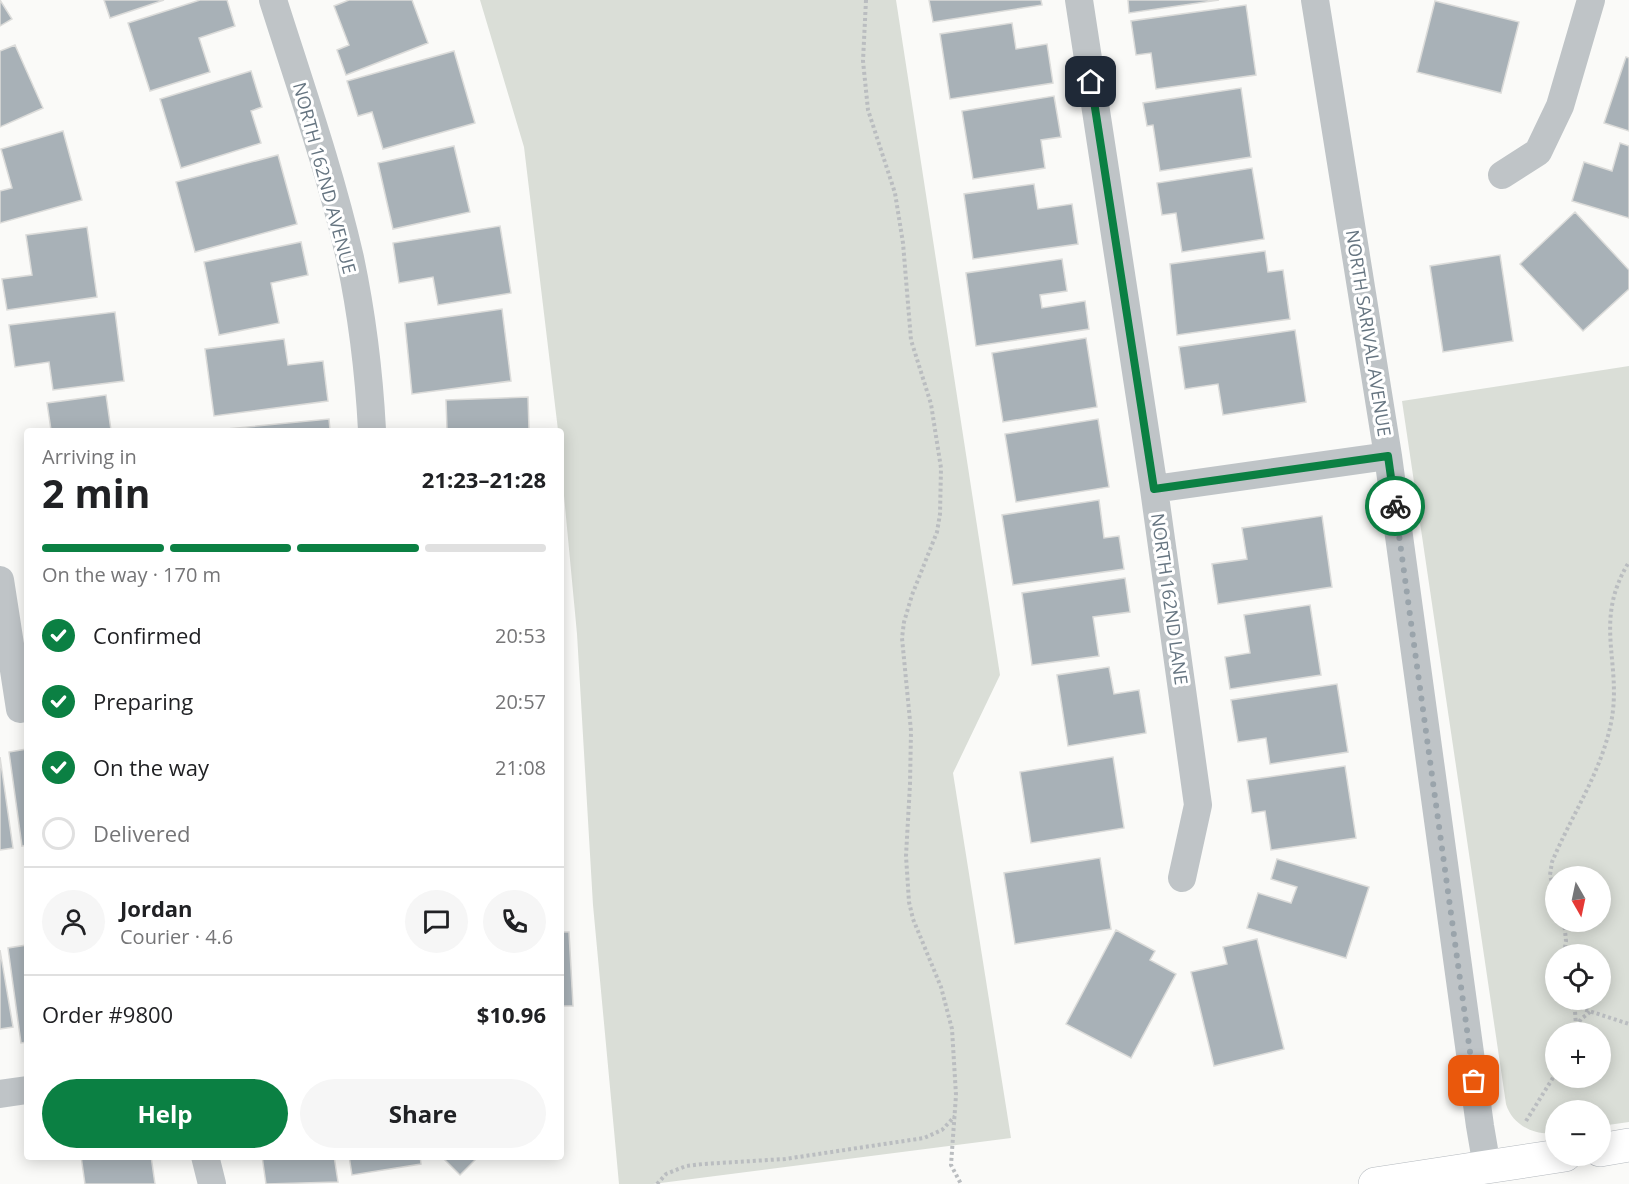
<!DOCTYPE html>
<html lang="en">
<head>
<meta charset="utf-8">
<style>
  body { margin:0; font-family:"Open Sans",sans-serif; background:#f6f6f6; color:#202124; height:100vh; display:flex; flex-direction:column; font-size:22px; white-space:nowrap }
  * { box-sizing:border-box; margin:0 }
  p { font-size:20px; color:#757577 }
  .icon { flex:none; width:33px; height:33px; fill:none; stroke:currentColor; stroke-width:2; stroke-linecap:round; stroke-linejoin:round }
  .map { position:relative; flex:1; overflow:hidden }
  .details { position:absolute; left:24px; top:428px; width:540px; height:732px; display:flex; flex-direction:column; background:#fff; border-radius:6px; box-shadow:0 3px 15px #0003 }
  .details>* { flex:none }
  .needle { width:39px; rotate:171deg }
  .fabs { position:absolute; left:1545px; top:866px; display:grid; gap:12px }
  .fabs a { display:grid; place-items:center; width:66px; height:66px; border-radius:50%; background:#fff; box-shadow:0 3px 15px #0003; font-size:30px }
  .pin { position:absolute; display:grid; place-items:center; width:51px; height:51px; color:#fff; margin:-26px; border-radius:12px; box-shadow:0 3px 9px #0006 }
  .courier { position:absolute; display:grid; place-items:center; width:60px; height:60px; margin:-30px; border:4px solid #0b8043; border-radius:50%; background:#fff; color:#222; box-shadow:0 2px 8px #0007 }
  .headline em { font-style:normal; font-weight:700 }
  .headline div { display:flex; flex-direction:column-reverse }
  .headline { display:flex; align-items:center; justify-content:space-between; height:102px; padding:0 18px }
  h1 { font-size:39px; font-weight:700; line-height:45px }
  .bar { display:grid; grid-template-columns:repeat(4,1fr); gap:9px 6px; align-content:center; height:72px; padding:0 18px }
  .bar i { height:8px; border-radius:4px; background:#e0e0e0 }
  .bar .current { background:#0b8043 }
  .bar p { grid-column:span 4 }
  .line { display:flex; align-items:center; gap:15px; padding:0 18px; border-top:2px solid #e0e0e0 }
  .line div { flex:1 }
  .round { display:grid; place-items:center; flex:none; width:63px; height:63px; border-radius:32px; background:#f6f6f6 }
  ol { padding:0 18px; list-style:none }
  li { display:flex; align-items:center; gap:18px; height:66px }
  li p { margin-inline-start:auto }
  li .icon { padding:6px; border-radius:50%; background:#0b8043; color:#fff; stroke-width:4 }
  li:last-child { color:#757577 }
  li i { width:33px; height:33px; border:3px solid #e0e0e0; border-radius:50% }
  .action { display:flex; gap:12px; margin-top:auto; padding:12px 18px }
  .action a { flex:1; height:69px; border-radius:36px; background:#0b8043; color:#fff; font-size:24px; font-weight:700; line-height:69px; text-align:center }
  .action a+a { background:#f6f6f6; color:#202124 }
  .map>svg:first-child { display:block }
</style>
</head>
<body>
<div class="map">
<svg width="1629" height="1184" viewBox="0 0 1629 1184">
  <rect width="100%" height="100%" fill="#fafaf8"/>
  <path fill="#daded7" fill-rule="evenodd" d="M480 0H896L1000 675 953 773 1011 1138 653 1184H619L593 905 577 634 561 464V430H558L524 147Z
    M1629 366V1122L1601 1126 1600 1110H1556L1555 1133C1535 1136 1512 1125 1506 1104L1402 401ZM1556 876H1600V921H1556ZM1556 954H1600V999H1556ZM1556 1032H1600V1077H1556Z"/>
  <path fill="#a8b1b7" stroke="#dcdcda" stroke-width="1.5" d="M0 0 12 19 0 26Z
    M104 0H164L110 18Z
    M200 0H227L235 26 199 38 210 72 150 91 128 23Z
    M349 0H412L428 43 346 75 337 50 349 45 334 6Z
    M929 0H1041L1042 5 933 22Z
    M1128 0H1219L1129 13Z
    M1435 1 1519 22 1501 93 1417 72Z
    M1246 5 1256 75 1156 89 1151 53 1136 55 1131 21Z
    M1012 23 1016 49 1047 44 1053 83 950 99 940 34Z
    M15 45 43 108 0 127V51Z
    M454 51 475 123 383 149 372 112 358 116 347 81Z
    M1626 57 1629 58V131L1604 123Z
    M251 71 262 107 251 111 261 143 181 168 160 99Z
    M1241 88 1251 157 1160 171 1153 125 1147 126 1143 103Z
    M1054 96 1061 137 1041 140 1045 168 973 179 962 111Z
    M63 131 82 200 0 223V191L12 188 1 149Z
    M1620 143 1629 146V218L1572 201 1584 162 1612 171Z
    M454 146 470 212 393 229 378 163Z
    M278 155 297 224 195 252 176 182Z
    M1252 168 1264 239 1182 252 1176 213 1162 215 1157 183Z
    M1034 184 1038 209 1072 204 1078 244 973 259 964 194Z
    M1575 212 1629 270V289L1583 331 1520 264Z
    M500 226 511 293 438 305 433 277 399 283 393 243Z
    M87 227 97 297 7 310 2 279 32 275 26 235Z
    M301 242 308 275 271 283 279 323 219 335 204 262Z
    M1265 251 1268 272 1283 270 1290 319 1177 335 1170 264Z
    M1500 255 1513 341 1443 352 1430 266Z
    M1062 259 1067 291 1040 295 1042 308 1085 301 1089 329 976 346 966 273Z
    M502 309 511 381 412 394 405 323Z
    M115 312 124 381 53 390 49 362 15 367 9 325Z
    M1295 330 1306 402 1223 415 1218 384 1185 389 1179 347Z
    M1086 338 1097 407 1003 422 992 353Z
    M284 339 288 365 323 361 328 401 214 416 205 349Z
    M106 395 111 430H51L47 403Z
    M528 397 529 430H447L446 400Z
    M329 419 330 430H227V429Z
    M1098 419 1109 487 1016 502 1005 434Z
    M1099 500 1104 538 1119 536 1124 569 1013 585 1002 515Z
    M1322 516 1332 587 1218 604 1212 564 1247 559 1242 528Z
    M1125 578 1130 612 1093 617 1099 656 1032 665 1022 593Z
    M1310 605 1321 675 1230 689 1225 657 1250 653 1244 615Z
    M1109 667 1114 694 1139 690 1146 733 1068 746 1057 675Z
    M1337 684 1348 752 1270 764 1266 738 1238 742 1231 700Z
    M27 749V845L22 846 9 752Z
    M0 757 13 848 0 850Z
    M1113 757 1124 828 1031 843 1020 772Z
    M1345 766 1356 838 1271 850 1265 811 1252 813 1247 780Z
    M1100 858 1111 929 1015 944 1004 873Z
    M1277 859 1369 887 1346 958 1247 928 1258 893 1291 903 1297 887 1271 879Z
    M1116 930 1155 951 1150 960 1176 974 1131 1058 1066 1024Z
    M561 932H569L573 1006H561Z
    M1257 939 1284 1049 1214 1066 1191 972 1227 964 1223 947Z
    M27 945V1042L21 1043 8 948Z
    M0 950 13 1027 0 1029Z
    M81 1156H151L155 1184H85Z
    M262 1156H334L338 1182 266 1184Z
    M349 1156H420L421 1164 352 1175Z
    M444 1156H479L460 1175 443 1158Z"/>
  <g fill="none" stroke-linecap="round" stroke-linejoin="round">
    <defs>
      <path id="secondary" d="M1600 1150 1629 1145
        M1375 1184 1565 1155"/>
    </defs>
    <use href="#secondary" stroke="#b4b9be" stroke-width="34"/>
    <path stroke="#babdc0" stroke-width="4" stroke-dasharray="3 3" stroke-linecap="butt" d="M866 0 863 61 868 110 895 193 903 243 911 340 931 404 941 468 940 514 937 532 912 595 904 622 902 638 911 731 910 784 906 856 909 902 913 919 941 987 952 1029 956 1095 951 1165 961 1184
      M1556 898 1550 875 1552 862C1571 816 1601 773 1611 723 1623 663 1592 622 1629 562
      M1564 921 1566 941 1564 954
      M1571 999 1583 1009 1629 1024
      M1570 1001 1575 1011 1576 1026
      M1573 1032 1581 1019 1590 1012
      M1526 1121 1556 1073
      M657 1184 666 1174 686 1166 703 1164 785 1159 924 1138 942 1130 955 1116"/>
    <path stroke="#bfc4c7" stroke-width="28" d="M273 0C300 85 330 171 350 258 362 315 369 373 372 430
      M1079 0 1154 489 1198 805 1182 878
      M1315 0 1388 456 1480 1126 1487 1167
      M1502 175 1538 152 1560 106 1591 0
      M1154 489 1388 456
      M0 580 20 709
      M0 1094 27 1090
      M205 1156 212 1184"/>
    <use href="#secondary" stroke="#fff" stroke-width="33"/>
  </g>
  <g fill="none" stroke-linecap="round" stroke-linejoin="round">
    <path stroke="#9aa4ab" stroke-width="6" stroke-dasharray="0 10.8" d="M1395 506 1474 1081"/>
    <path stroke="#0b8043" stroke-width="8" d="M1091 82 1154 489 1388 456 1395 506"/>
  </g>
  <g text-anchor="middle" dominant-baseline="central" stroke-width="6" stroke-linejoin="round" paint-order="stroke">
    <g font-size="18" fill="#667581" stroke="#fff">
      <text transform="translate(325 178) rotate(75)">NORTH 162ND AVENUE</text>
      <text transform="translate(1369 333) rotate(81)">NORTH SARIVAL AVENUE</text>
      <text transform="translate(1170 599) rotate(82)">NORTH 162ND LANE</text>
    </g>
  </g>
</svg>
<div class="fabs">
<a><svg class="needle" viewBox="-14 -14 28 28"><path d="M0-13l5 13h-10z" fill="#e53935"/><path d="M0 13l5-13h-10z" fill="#757577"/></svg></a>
<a><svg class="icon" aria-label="locate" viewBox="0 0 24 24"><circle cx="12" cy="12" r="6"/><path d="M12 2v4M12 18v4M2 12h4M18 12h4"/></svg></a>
<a>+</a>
<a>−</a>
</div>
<div class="pin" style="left:1474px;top:1081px;background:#ea580c"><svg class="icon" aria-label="bag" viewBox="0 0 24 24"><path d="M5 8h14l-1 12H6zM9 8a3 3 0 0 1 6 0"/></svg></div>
<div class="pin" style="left:1091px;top:82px;background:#1f2937"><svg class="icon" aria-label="home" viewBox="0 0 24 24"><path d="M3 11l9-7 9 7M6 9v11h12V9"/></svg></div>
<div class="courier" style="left:1395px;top:506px"><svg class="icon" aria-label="bike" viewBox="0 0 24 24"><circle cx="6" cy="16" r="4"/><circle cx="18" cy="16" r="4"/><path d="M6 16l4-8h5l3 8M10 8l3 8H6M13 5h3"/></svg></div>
<section class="details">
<div class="headline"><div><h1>2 min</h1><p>Arriving in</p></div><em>21:23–21:28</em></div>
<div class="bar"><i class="current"></i><i class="current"></i><i class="current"></i><i></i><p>On the way · 170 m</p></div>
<ol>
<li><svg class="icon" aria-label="check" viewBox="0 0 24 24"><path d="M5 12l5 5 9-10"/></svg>Confirmed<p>20:53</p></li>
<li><svg class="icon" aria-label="check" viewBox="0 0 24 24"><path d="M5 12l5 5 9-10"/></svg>Preparing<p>20:57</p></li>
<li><svg class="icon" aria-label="check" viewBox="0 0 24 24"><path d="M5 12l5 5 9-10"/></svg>On the way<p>21:08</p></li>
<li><i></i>Delivered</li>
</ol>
<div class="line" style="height:108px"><a class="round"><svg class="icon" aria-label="person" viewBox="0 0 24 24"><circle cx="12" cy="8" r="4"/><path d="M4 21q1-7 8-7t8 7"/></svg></a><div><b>Jordan</b><p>Courier · 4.6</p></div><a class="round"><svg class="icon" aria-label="chat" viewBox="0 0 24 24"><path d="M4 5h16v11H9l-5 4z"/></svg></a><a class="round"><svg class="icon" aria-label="phone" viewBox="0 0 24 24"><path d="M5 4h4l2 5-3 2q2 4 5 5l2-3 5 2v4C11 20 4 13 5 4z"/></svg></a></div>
<div class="line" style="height:78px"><div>Order #9800</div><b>$10.96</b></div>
<div class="action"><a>Help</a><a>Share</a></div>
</section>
</div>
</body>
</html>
